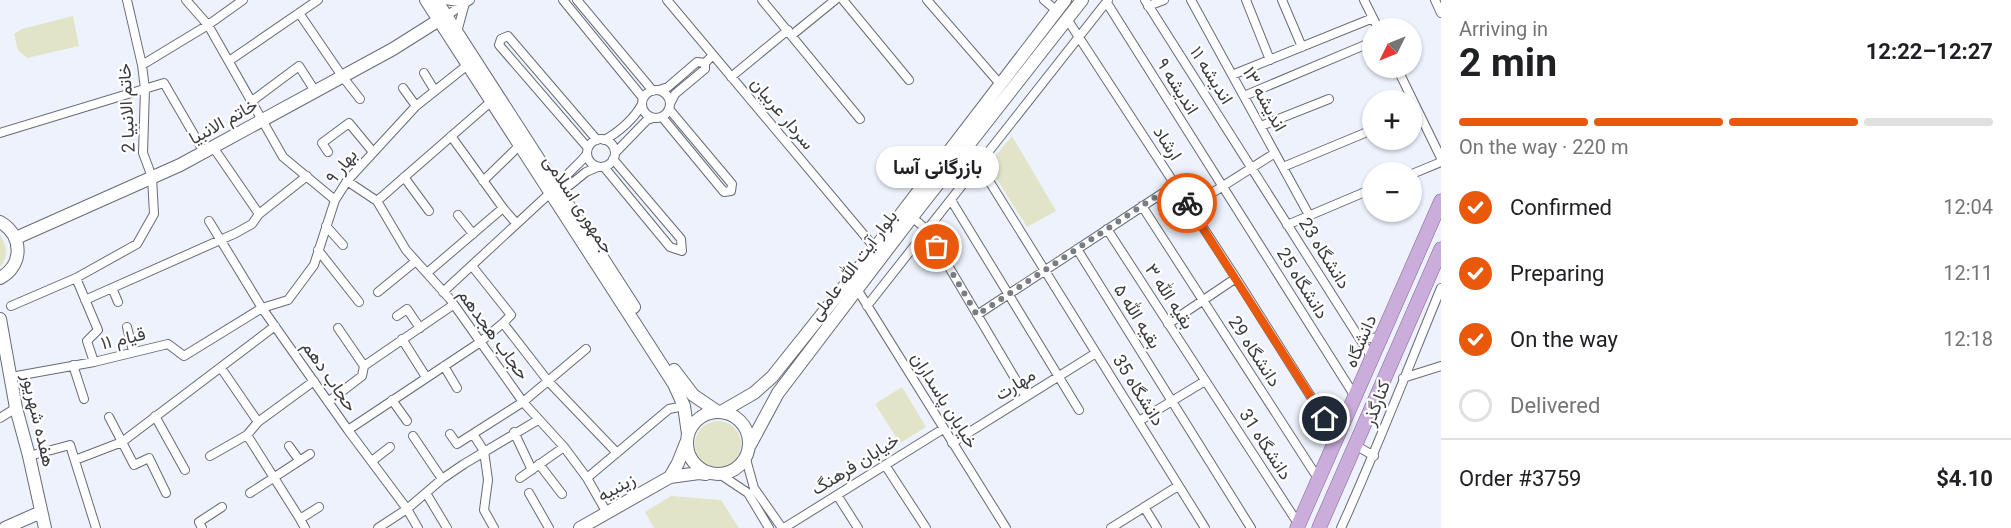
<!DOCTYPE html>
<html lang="en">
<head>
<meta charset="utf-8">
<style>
  body { margin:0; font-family:Roboto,Vazirmatn,sans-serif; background:#f2f2f2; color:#202124; height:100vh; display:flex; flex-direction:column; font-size:22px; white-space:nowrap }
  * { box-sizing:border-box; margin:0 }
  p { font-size:20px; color:#757577 }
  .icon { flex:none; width:33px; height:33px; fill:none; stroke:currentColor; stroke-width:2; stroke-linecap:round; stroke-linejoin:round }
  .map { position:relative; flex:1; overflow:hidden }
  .panel { display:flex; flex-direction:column; background:#fff; width:570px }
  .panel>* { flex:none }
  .needle { width:39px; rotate:227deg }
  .controls { position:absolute; left:1362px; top:18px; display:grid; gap:12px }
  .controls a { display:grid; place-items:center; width:60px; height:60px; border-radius:50%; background:#fff; box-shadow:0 2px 4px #0004; font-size:30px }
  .pin { position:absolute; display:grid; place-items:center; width:51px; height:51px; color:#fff; margin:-26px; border:3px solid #fff; border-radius:50%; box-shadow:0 2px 6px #0007 }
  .courier { position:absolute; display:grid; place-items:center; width:60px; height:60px; margin:-30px; border:4px solid #ea580c; border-radius:50%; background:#fff; color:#222; box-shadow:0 2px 8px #0007 }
  .bubble { position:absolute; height:42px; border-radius:21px; background:#fff; box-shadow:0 2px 4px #0004; font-size:20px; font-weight:700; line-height:42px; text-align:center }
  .headline em { font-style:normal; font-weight:700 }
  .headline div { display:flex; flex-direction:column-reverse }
  .headline { display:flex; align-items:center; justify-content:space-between; height:102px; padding:0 18px }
  h1 { font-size:39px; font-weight:700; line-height:45px }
  .bar { display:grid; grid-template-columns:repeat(4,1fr); gap:9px 6px; align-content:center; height:72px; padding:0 18px }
  .bar i { height:8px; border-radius:4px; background:#e0e0e0 }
  .bar .on { background:#ea580c }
  .bar p { grid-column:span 4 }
  .line { display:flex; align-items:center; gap:15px; padding:0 18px; border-top:2px solid #e0e0e0 }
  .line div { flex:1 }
  ol { padding:0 18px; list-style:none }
  li { display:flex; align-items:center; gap:18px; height:66px }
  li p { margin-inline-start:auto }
  li .icon { padding:6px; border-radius:50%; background:#ea580c; color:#fff; stroke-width:4 }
  li:last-child { color:#757577 }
  li i { width:33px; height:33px; border:3px solid #e0e0e0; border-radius:50% }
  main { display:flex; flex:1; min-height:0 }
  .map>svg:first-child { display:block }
</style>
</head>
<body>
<main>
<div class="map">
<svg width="1441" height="528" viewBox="0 0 1441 528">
  <rect width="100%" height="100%" fill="#edf2fd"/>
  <path fill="#e2e4c8" d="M73 16 79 46 27 58 18 50 14 34 22 29Z
    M1012 136 1056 211 1027 227 988 165Z
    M0 235C8 246 8 257 0 267Z
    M902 387 926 427 900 443 875 404Z
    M695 444a23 23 0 1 1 46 0a23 23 0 1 1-46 0Z
    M671 496 721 500 739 528H654L645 512Z"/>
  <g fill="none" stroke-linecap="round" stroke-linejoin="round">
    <defs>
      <path id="street" d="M186 0 208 25 283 157 335 200
        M445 0 465 3 457 32
        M563 0 643 98
        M577 0 653 91
        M667 0 875 248
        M762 0 860 119
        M843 0 909 80
        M927 0 1000 84
        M1044 0 1057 11
        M1145 0 1372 358
        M1191 0 1309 215
        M1246 0 1270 60
        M1282 0 1302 47
        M1364 0 1378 28
        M1435 0 1441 13
        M1107 3 1356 398
        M1148 6 1164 0
        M299 13 342 76 360 99
        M443 18 470 0
        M1067 19 1236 278 1325 419 1335 442
        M792 35 835 0
        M229 61 318 0
        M142 65 208 25 243 0
        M1397 68 1441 158
        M424 73 435 91
        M1232 75 1373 18
        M731 77 788 30
        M403 88 416 106
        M659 90 668 87 697 62 705 63
        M642 104a14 14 0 1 1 28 0a14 14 0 1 1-28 0Z
        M1244 96 1372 42
        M252 101 299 66 315 91
        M670 104 675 94 705 69V63L713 55
        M662 117 724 192 731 191 732 184 669 109
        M1261 126 1329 99
        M0 133 164 83 204 152
        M451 136 503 208 516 223
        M587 153a14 14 0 1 1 28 0a14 14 0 1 1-28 0Z
        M604 140C618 133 635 118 642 104
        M213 147 259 214
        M968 147 1205 528
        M588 148 499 45 501 39 508 36 597 140
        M328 152 322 143 349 123 373 152
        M615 153 647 120 653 118
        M604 167 670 247 682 251 681 239 613 159
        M1283 167 1372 130
        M1412 174 1441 162
        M404 177 429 211
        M347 181 377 201 406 250 450 299 523 402 564 447 587 478 607 513
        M483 181 520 145
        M558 187C565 174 578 166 587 154
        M951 200 1079 410
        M377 201 494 99
        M1142 206 1319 480
        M1190 207 1275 153
        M458 215 473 234
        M912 217 927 230 1026 397
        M209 221 262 308 348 430 407 509 418 528
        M1287 225 1372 189
        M326 226 343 245
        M1107 229 1299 525
        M1077 249 1251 528
        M318 250 359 302
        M472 266 511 315 503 323 548 381 617 453
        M427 273 503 208
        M76 278 98 330 87 341 94 362
        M112 288 118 302
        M857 289 1006 528
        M378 292 416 261
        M443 292 550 193 558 187 570 185 586 172 598 167
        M85 300 236 233 252 224 259 214 307 176
        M11 306 76 278 137 244 154 214 152 177 143 153 145 89 142 65 127 0
        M867 306 1108 0
        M977 315 1175 185
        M397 316 407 309 420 328
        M1168 324 1236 278
        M127 327 133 351
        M338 328 364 366 453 305
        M1358 335 1371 338 1381 337
        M402 339 426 377
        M73 365 84 399
        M444 366 457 388
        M221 368 258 422
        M11 377 94 362 168 344 184 356 262 308 288 300 314 265 335 200 347 181 416 106 470 63
        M1403 378 1441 366
        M392 400 407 421
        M328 402 362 376 364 366
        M155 416 185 470
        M109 417 134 465 149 458 166 493
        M0 418 16 408
        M1139 421 1205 381
        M348 430 479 343 503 323
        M514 432 532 470
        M450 434 457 444 523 402 586 349
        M473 434 484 451 488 480 484 510 494 528
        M247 435 302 522
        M413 436 442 479
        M952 443 1096 353
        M1355 445 1374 456
        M289 446 299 460
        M29 456 70 445 96 528
        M210 456 247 435 258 422 314 381
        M746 459 754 488 782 528
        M75 460 122 442 275 326
        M372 461 390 447
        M539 464 562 494
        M885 465 926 528
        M721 475 748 493 769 528
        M520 478 564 447
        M587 478 669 409 684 406
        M250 493 310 454
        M426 493 447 528
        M529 493 549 528
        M837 495 858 528
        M1144 507 1157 528
        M202 528 199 522 222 507
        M305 528 300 519 319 507
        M378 528 407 509 442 479 464 464 538 420
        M784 528 943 429
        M1111 528 1178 486
        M1341 528C1377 449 1408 368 1441 288"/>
      <path id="secondary" d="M426 0 674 384 684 406 688 434
        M436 0 634 307
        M0 222C23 235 24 265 0 278
        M16 238 180 165 393 49 439 20
        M0 319 16 408 29 456 45 528
        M674 370 693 395 718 412
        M687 443a31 31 0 1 1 62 0a31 31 0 1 1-62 0Z
        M721 412 754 393 772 377 875 248 1065 0
        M750 445 778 393 912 217 1082 0
        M670 477 678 463 686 443
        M5 528 41 512
        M580 528 670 477 699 473 706 474"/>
      <path id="primary" d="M1297 528 1441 201
        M1319 528 1441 249"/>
    </defs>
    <use href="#street" stroke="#676b74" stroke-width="10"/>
    <use href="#secondary" stroke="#676b74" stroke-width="14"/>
    <use href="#primary" stroke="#826296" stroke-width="15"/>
    <use href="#street" stroke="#fff" stroke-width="8"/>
    <use href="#secondary" stroke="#fff" stroke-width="12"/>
    <use href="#primary" stroke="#cbaddb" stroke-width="14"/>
  </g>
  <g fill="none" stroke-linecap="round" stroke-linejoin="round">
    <path stroke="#797c83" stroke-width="6" stroke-dasharray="0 10.8" d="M937 247 977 315 1175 184 1187 203"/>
    <path stroke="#ea580c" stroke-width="8" d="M1187 203 1325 419"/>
  </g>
  <g text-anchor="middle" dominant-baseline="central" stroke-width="4.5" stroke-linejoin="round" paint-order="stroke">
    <g font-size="18" fill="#3b3c41" stroke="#fff">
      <text transform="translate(1212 75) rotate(58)">اندیشه ۱۱</text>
      <text transform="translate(1178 86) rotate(58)">اندیشه ۹</text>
      <text transform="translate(1265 99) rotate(61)">اندیشه ۱۳</text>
      <text transform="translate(126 108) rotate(-93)">خاتم الانبیا 2</text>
      <text transform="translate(783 113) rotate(50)">سردار عربیان</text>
      <text transform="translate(223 121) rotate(-29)">خاتم الانبیا</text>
      <text transform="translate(1168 143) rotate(57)">ارشاد</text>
      <text transform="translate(341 166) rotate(-51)">بهار ۹</text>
      <text transform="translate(579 204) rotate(57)">جمهوری اسلامی</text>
      <text transform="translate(1325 253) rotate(58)">دانشگاه 23</text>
      <text transform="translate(853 265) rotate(-53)">بلوار آیت‌ الله عاملی</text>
      <text transform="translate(1303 283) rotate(58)">دانشگاه 25</text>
      <text transform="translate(1170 296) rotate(57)">بقیه الله ۳</text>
      <text transform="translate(1138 316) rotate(58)">بقیه الله ۵</text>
      <text transform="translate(494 334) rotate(54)">حجاب هجدهم</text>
      <text transform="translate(123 338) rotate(-13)">قیام ۱۱</text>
      <text transform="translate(1360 341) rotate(-67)">دانشگاه</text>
      <text transform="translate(1255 351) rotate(57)">دانشگاه 29</text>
      <text transform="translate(330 376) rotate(55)">حجاب دهم</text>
      <text transform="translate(1015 384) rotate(-32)">مهارت</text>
      <text transform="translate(1139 390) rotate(58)">دانشگاه 35</text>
      <text transform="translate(945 400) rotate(58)">خیابان پاسداران</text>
      <text transform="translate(1376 403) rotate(-69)">کنارگذر</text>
      <text transform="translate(39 420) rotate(77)">هفده شهریور</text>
      <text transform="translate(1266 444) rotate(57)">دانشگاه 31</text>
      <text transform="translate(855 464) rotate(-32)">خیابان فرهنگ</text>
      <text transform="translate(616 487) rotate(-29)">زینبیه</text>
    </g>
  </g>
</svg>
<div class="controls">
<a><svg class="needle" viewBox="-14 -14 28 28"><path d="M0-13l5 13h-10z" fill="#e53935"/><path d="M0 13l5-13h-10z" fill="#757577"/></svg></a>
<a>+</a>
<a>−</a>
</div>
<div class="pin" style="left:937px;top:247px;background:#ea580c"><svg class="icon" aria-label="bag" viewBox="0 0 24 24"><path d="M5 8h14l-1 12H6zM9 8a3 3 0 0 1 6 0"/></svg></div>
<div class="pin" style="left:1325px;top:419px;background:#1f2937"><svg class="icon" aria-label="home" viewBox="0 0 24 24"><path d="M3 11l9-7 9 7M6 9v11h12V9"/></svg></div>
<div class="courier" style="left:1187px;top:203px"><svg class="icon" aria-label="bike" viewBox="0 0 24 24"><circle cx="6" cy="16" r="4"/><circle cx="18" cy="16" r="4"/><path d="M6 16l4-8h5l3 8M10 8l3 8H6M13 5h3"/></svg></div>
<div class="bubble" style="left:876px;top:146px;width:123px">بازرگانی آسا</div>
</div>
<section class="panel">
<div class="headline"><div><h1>2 min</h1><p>Arriving in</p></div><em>12:22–12:27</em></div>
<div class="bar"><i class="on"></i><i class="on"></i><i class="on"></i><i></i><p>On the way · 220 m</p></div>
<ol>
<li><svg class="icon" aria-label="check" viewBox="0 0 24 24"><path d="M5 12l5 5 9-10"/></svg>Confirmed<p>12:04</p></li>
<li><svg class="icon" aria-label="check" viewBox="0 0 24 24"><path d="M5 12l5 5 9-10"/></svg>Preparing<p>12:11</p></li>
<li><svg class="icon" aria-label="check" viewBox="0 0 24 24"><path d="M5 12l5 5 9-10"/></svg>On the way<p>12:18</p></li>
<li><i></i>Delivered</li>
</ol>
<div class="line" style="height:78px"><div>Order #3759</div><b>$4.10</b></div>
</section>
</main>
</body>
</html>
